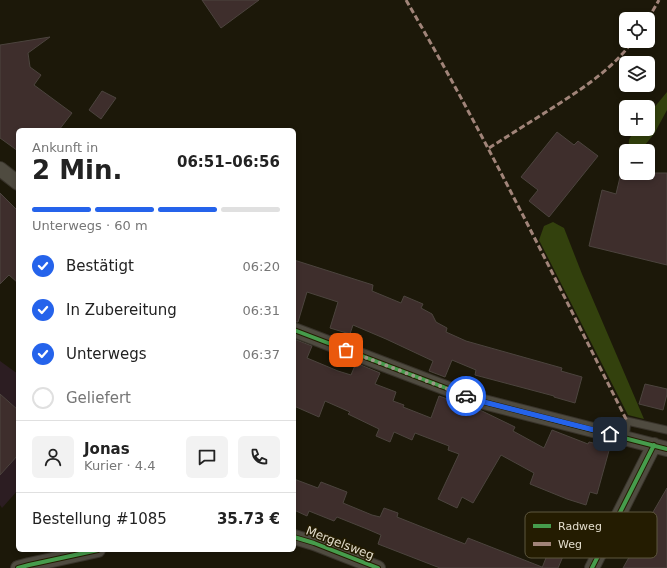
<!DOCTYPE html>
<html lang="de">
<head>
<meta charset="utf-8">
<style>
  body { margin:0; font-family:"DejaVu Sans",sans-serif; background:#f2f2f2; color:#222; height:100vh; display:flex; flex-direction:column; font-size:15px; white-space:nowrap }
  * { box-sizing:border-box; margin:0 }
  p { font-size:13px; color:#767676 }
  .icon { flex:none; width:22px; height:22px; fill:none; stroke:currentColor; stroke-width:2; stroke-linecap:round; stroke-linejoin:round }
  .map { position:relative; flex:1; overflow:hidden }
  .side { position:absolute; left:16px; top:128px; width:280px; height:424px; display:flex; flex-direction:column; background:#fff; border-radius:6px; box-shadow:0 2px 6px #0003 }
  .side>* { flex:none }
  .controls { position:absolute; left:619px; top:12px; display:grid; gap:8px }
  .controls a { display:grid; place-items:center; width:36px; height:36px; border-radius:6px; background:#fff; box-shadow:0 2px 6px #0003; font-size:20px }
  .pin { position:absolute; display:grid; place-items:center; width:34px; height:34px; color:#fff; margin:-17px; border-radius:8px; box-shadow:0 2px 6px #0006 }
  .courier { position:absolute; display:grid; place-items:center; width:40px; height:40px; margin:-20px; border:3px solid #2563eb; border-radius:50%; background:#fff; color:#222; box-shadow:0 1px 5px #0007 }
  .head em { font-style:normal; font-weight:700 }
  .head div { display:flex; flex-direction:column-reverse }
  .head { display:flex; align-items:center; justify-content:space-between; height:68px; padding:0 16px }
  h1 { font-size:26px; font-weight:700; line-height:30px }
  .bar { display:grid; grid-template-columns:repeat(4,1fr); gap:6px 4px; align-content:center; height:48px; padding:0 16px }
  .bar i { height:5px; border-radius:3px; background:#e0e0e0 }
  .bar .on { background:#2563eb }
  .bar p { grid-column:span 4 }
  .line { display:flex; align-items:center; gap:10px; padding:0 16px; border-top:1px solid #e0e0e0 }
  .line div { flex:1 }
  .round { display:grid; place-items:center; flex:none; width:42px; height:42px; border-radius:6px; background:#f2f2f2 }
  ol { padding:0 16px; list-style:none }
  li { display:flex; align-items:center; gap:12px; height:44px }
  li p { margin-inline-start:auto }
  li .icon { padding:4px; border-radius:50%; background:#2563eb; color:#fff; stroke-width:4 }
  li:last-child { color:#767676 }
  li i { width:22px; height:22px; border:2px solid #e0e0e0; border-radius:50% }
  .map>svg:first-child { display:block }
</style>
</head>
<body>
<div class="map">
<svg width="667" height="568" viewBox="0 0 667 568">
  <rect width="100%" height="100%" fill="#1c1809"/>
  <path fill="#2c1d22" d="M0 361 18 374V490L2 508 0 505Z"/>
  <path fill="#33410d" d="M667 92V110L654 134 640 151H631C626 139 630 138 637 129H648V115Z
    M553 222 564 228 582 274 644 419 628 415 539 240 544 226Z"/>
  <path fill="#3e2e2c" stroke="#4c443e" d="M202 0H259L221 28Z
    M50 37 28 53 30 67 41 75 34 85 72 113 59 130H18V151L0 138V45Z
    M102 91 116 98 101 119 89 110Z
    M557 132 574 145 578 141 598 156 549 217 529 201 538 190 521 177Z
    M621 173H667V265L589 246 602 190 616 194Z
    M0 193 18 211V283L9 275 0 284Z
    M294 260 373 285 372 291 401 303 404 296 423 304 421 308 432 314 436 322 447 328 446 332 466 341 562 368 561 371 582 377 575 403 554 397V396L475 375 476 370 452 360 445 377 429 371 433 361 386 339 353 325 350 334 330 328 338 302 307 292 298 322H294Z
    M294 339 312 346 307 358 338 371 351 375 356 363 380 373 375 384 396 392 393 401 404 405 403 407 431 418 439 396 482 411 515 427 513 431 544 448 552 430 588 444 589 442 610 447 597 494 590 492 586 505 567 499 530 484 534 473 501 455 473 503 462 497 457 508 438 499 459 454 448 450 449 446 415 433 412 440 394 432 390 442 376 436 379 429 348 414 350 412 325 401 319 417 294 406Z
    M645 384 667 389V394L663 410 639 404Z
    M0 394 18 410V455L0 475Z
    M294 479 318 488 321 482 347 492 343 503 372 515 380 517 384 508 398 513 397 517 465 544 468 538 542 567V568H440L378 544 381 535 367 529 337 517 334 521 309 511 307 516 294 510Z
    M667 488V568H623L650 520 649 519Z
    M557 530 570 535 563 553 564 554 558 568H542Z"/>
  <g fill="none" stroke-linecap="round" stroke-linejoin="round">
    <defs>
      <path id="service" d="M625 438 627 421 667 430"/>
      <path id="minor" d="M0 169 18 183
        M294 330 480 401 667 449
        M294 537 314 543 378 568
        M18 568 29 565 98 550
        M592 568 654 445"/>
    </defs>
    <use href="#service" stroke="#38332a" stroke-width="9"/>
    <use href="#minor" stroke="#38332a" stroke-width="16"/>
    <use href="#service" stroke="#4f4b40" stroke-width="7"/>
    <use href="#minor" stroke="#4f4b40" stroke-width="14"/>
    <path stroke="#a18479" stroke-width="3" stroke-dasharray="6 3" stroke-linecap="butt" d="M406 0C486 137 555 279 627 421
      M648 19 659 0
      M489 148C508 136 527 124 546 112 577 92 610 72 633 41"/>
    <defs>
      <path id="cycleway" d="M294 330 480 401 667 449
        M294 537 314 543 378 568
        M18 568 29 565 98 550
        M592 568 654 445"/>
    </defs>
    <use href="#cycleway" stroke="#241c01" stroke-width="6"/>
    <use href="#cycleway" stroke="#469c4c" stroke-width="4"/>
  </g>
  <g fill="none" stroke-linecap="round" stroke-linejoin="round">
    <path stroke="#9d9888" stroke-width="4" stroke-dasharray="0 7.2" d="M346 350 466 396"/>
    <path stroke="#2563eb" stroke-width="5" d="M466 396 480 401 610 434"/>
  </g>
  <g text-anchor="middle" dominant-baseline="central" stroke-width="3" stroke-linejoin="round" paint-order="stroke">
    <g font-size="12" fill="#e3ddcd" stroke="#241c01">
      <text transform="translate(340 543) rotate(21)">Mergelsweg</text>
    </g>
  </g>
  <rect x="525" y="512" width="132" height="46" rx="6" fill="#241c01" stroke="#5d563e" stroke-width="1"/>
  <rect x="533" y="524" width="18" height="4" fill="#469c4c"/>
  <rect x="533" y="542" width="18" height="4" fill="#a18479"/>
  <g font-size="11" fill="#e3ddcd">
    <text x="558" y="530">Radweg</text>
    <text x="558" y="548">Weg</text>
  </g>
</svg>
<div class="controls">
<a><svg class="icon" aria-label="locate" viewBox="0 0 24 24"><circle cx="12" cy="12" r="6"/><path d="M12 2v4M12 18v4M2 12h4M18 12h4"/></svg></a>
<a><svg class="icon" aria-label="layers" viewBox="0 0 24 24"><path d="M12 4l9 5-9 5-9-5zM3 14l9 5 9-5"/></svg></a>
<a>+</a>
<a>−</a>
</div>
<div class="pin" style="left:346px;top:350px;background:#ea580c"><svg class="icon" aria-label="bag" viewBox="0 0 24 24"><path d="M5 8h14l-1 12H6zM9 8a3 3 0 0 1 6 0"/></svg></div>
<div class="pin" style="left:610px;top:434px;background:#1f2937"><svg class="icon" aria-label="home" viewBox="0 0 24 24"><path d="M3 11l9-7 9 7M6 9v11h12V9"/></svg></div>
<div class="courier" style="left:466px;top:396px"><svg class="icon" aria-label="car" viewBox="0 0 24 24"><path d="M5 17H2v-5l4-1 3-4h7l3 4 3 1v5h-3M9 17h6M6 11h13"/><circle cx="7" cy="17" r="2"/><circle cx="17" cy="17" r="2"/></svg></div>
<section class="side">
<div class="head"><div><h1>2 Min.</h1><p>Ankunft in</p></div><em>06:51–06:56</em></div>
<div class="bar"><i class="on"></i><i class="on"></i><i class="on"></i><i></i><p>Unterwegs · 60 m</p></div>
<ol>
<li><svg class="icon" aria-label="check" viewBox="0 0 24 24"><path d="M5 12l5 5 9-10"/></svg>Bestätigt<p>06:20</p></li>
<li><svg class="icon" aria-label="check" viewBox="0 0 24 24"><path d="M5 12l5 5 9-10"/></svg>In Zubereitung<p>06:31</p></li>
<li><svg class="icon" aria-label="check" viewBox="0 0 24 24"><path d="M5 12l5 5 9-10"/></svg>Unterwegs<p>06:37</p></li>
<li><i></i>Geliefert</li>
</ol>
<div class="line" style="height:72px"><a class="round"><svg class="icon" aria-label="person" viewBox="0 0 24 24"><circle cx="12" cy="8" r="4"/><path d="M4 21q1-7 8-7t8 7"/></svg></a><div><b>Jonas</b><p>Kurier · 4.4</p></div><a class="round"><svg class="icon" aria-label="chat" viewBox="0 0 24 24"><path d="M4 5h16v11H9l-5 4z"/></svg></a><a class="round"><svg class="icon" aria-label="phone" viewBox="0 0 24 24"><path d="M5 4h4l2 5-3 2q2 4 5 5l2-3 5 2v4C11 20 4 13 5 4z"/></svg></a></div>
<div class="line" style="height:52px"><div>Bestellung #1085</div><b>35.73 €</b></div>
</section>
</div>
</body>
</html>
